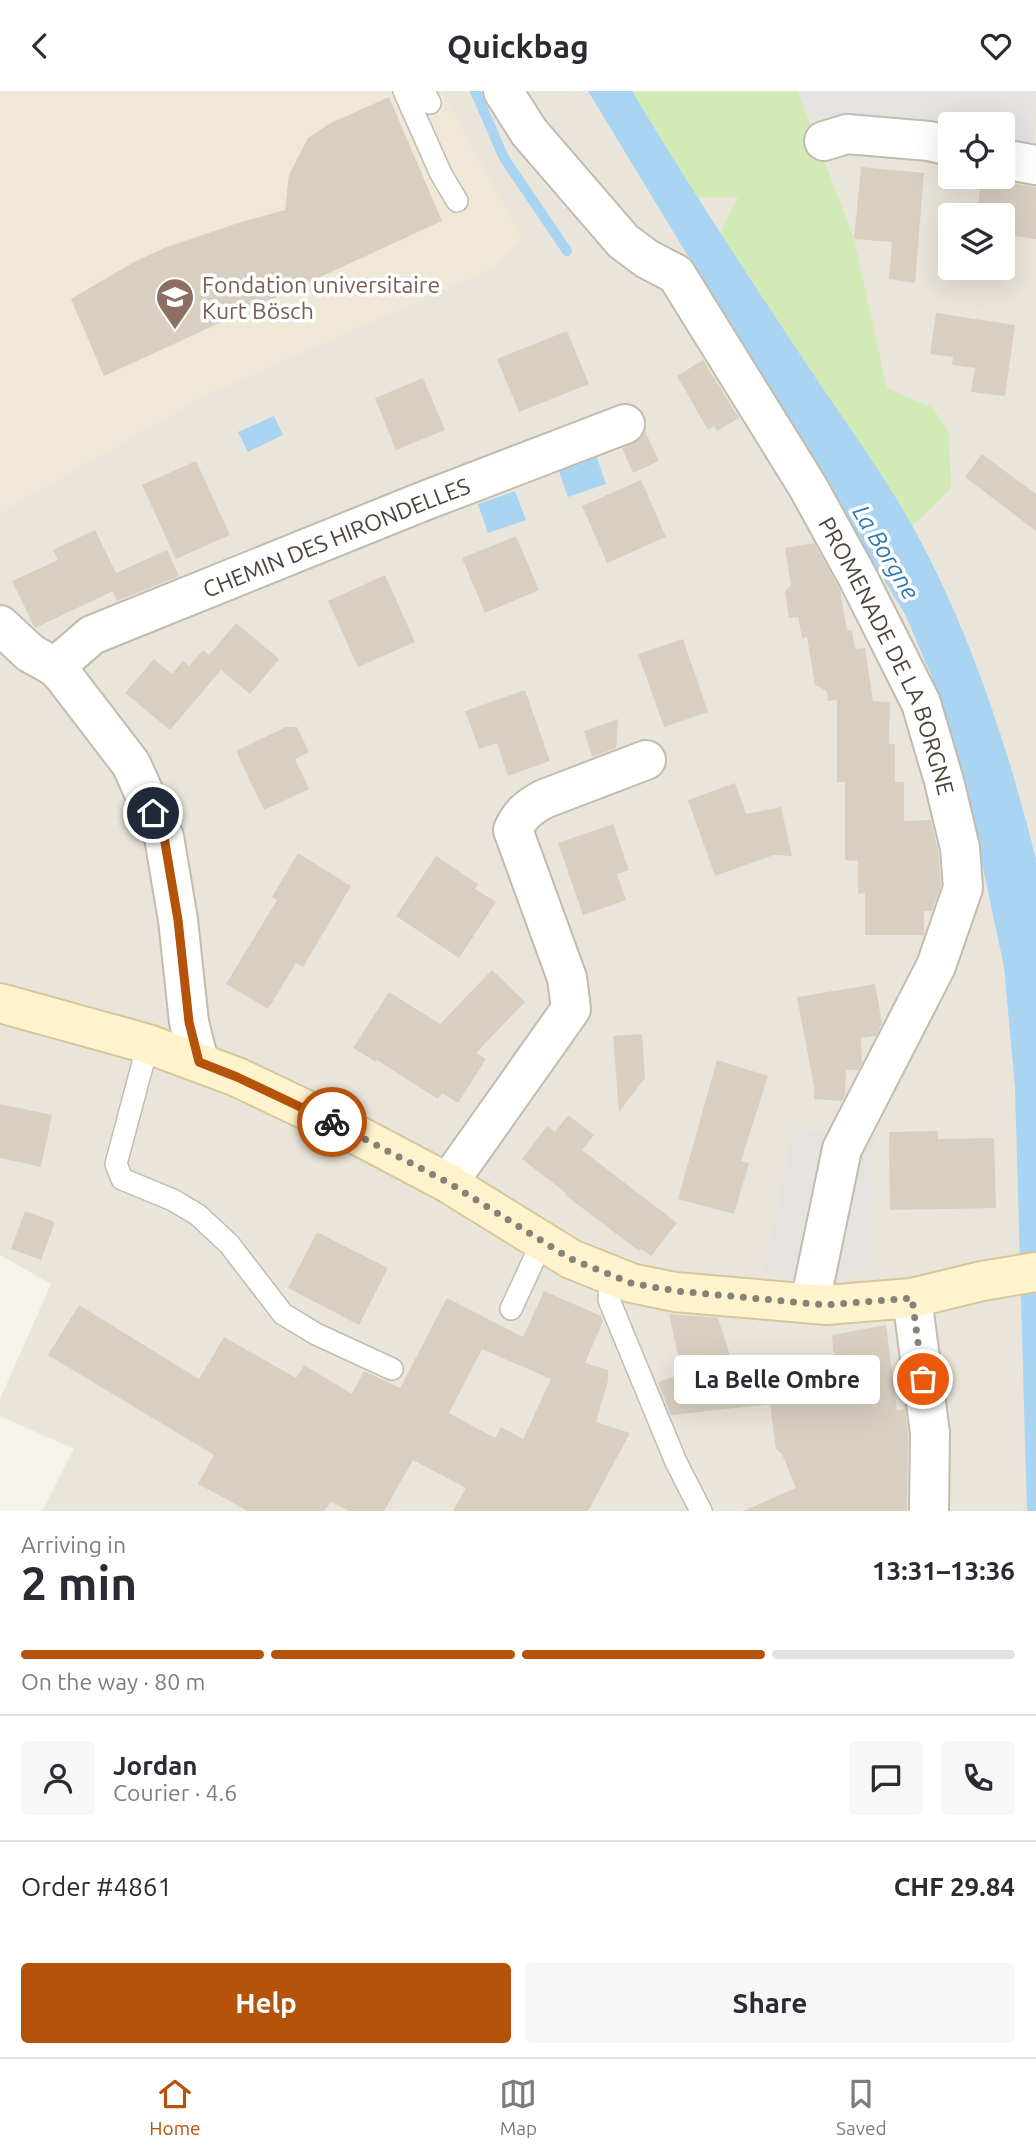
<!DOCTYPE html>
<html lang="en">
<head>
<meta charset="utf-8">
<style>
  body { margin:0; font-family:Ubuntu,sans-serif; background:#f7f7f7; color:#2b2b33; height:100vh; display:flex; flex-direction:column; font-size:26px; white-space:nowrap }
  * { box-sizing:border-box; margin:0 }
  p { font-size:23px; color:#7c7c81 }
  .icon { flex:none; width:38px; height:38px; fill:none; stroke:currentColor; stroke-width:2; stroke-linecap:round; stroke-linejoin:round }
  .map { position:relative; height:1420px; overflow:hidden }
  .panel { display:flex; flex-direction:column; background:#fff; flex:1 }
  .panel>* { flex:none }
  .tools { position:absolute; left:938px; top:21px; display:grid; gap:14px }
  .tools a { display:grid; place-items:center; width:77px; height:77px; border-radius:7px; background:#fff; box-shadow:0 7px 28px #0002; font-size:35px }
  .pin { position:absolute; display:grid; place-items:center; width:60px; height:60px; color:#fff; margin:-30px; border:4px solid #fff; border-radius:50%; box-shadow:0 2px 7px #0007 }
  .courier { position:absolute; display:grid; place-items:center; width:70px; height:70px; margin:-35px; border:5px solid #b45309; border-radius:50%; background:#fff; color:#222; box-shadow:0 2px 9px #0007 }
  .bubble { position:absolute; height:49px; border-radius:7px; background:#fff; box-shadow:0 7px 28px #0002; font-size:23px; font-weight:700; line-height:49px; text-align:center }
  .head em { font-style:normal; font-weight:700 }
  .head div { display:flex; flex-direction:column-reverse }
  .head { display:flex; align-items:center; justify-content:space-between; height:119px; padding:0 21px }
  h1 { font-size:46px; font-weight:700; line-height:52px }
  .bar { display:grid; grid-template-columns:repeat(4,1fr); gap:10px 7px; align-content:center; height:84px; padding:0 21px }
  .bar i { height:9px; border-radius:5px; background:#e1e1e2 }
  .bar .active { background:#b45309 }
  .bar p { grid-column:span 4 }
  .line { display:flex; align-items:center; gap:18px; padding:0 21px; border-top:2px solid #e1e1e2 }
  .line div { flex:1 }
  .round { display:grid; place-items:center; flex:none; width:74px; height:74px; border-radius:7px; background:#f7f7f7 }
  .action { display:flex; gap:14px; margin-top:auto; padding:14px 21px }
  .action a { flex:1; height:80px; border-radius:7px; background:#b45309; color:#fff; font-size:28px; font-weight:700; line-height:80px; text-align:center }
  .action a+a { background:#f7f7f7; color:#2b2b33 }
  header { display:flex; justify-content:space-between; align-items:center; height:91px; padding:0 21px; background:#fff; font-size:32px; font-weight:700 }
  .tabs { display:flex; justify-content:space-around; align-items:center; height:98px; border-top:2px solid #e1e1e2; background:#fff; font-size:19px; color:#7c7c81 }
  .tabs a { display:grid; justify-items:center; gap:4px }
  .tabs .active { color:#b45309 }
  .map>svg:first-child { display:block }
</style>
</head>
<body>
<header><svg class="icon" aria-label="back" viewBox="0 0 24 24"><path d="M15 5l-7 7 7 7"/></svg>Quickbag<svg class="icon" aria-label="heart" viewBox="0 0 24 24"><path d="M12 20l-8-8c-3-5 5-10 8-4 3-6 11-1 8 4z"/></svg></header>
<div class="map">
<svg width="1036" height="1420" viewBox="0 0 1036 1420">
  <rect width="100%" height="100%" fill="#f6f3ec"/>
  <path fill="#eae5da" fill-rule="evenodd" d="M0 0H1036V1420H42L74 1358 0 1325V1308L51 1193 0 1164ZM950 33H1003V86H950ZM950 124H1003V177H950Z"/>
  <path fill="#efe8d6" d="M0 0H441L523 148 493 177 207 304 0 422Z"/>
  <path fill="#d2eab5" d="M632 0H798L854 148 887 297 933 317 949 342 951 397 912 436 720 143 738 106 696 107Z"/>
  <path fill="#e5e3e0" d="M798 0H1036L1034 55 1003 51V33H950V43L806 22Z
    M794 1035 820 1043 874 1037 872 1182H764Z"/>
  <path fill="#a9d4f2" d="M588 0H632C688 94 748 185 809 277 844 329 882 381 913 436 970 540 1007 653 1036 768V1420H1027L1015 996 1004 876 970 715 931 584 906 525Z
    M274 325 283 344 248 361 238 341Z
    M596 364 606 393 568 406 558 377Z
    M515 400 526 429 488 442 478 413Z"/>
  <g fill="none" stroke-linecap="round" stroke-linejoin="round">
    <path stroke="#a9d4f2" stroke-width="10" d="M475 0 504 67 567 160"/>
  </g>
  <path fill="#d8cfc1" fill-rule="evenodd" d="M389 6 442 130 104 285 71 208 134 171 164 157 238 132 285 119 289 84 308 47 329 33Z
    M861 76 924 82 915 192 889 188 892 151 854 148Z
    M981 88 1036 96V148L1003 143V124H977Z
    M936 222 1015 234 1005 305 971 301 975 277 952 274 953 266 930 263Z
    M567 240 589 293 519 321 497 268Z
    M703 269 739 327 717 340 714 335 708 339 677 285Z
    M423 287 445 339 396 359 375 307Z
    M645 340 659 370 633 382 622 357 641 347Z
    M982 363 1036 403V440L965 386Z
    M196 370 230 444 176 468 142 394Z
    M641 389 666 446 607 472 582 415Z
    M95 439 116 482 167 459 179 485 117 510 113 500 35 537 12 490 58 469 53 459Z
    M516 445 539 499 485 522 462 467Z
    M814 452 840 499 847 540 852 539 855 558 865 557 873 610 890 611 889 653H895V691H904V730L931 729 938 760 941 794 932 820H924V844H865V802L858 803V770L845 769V691H837V609L828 610 827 600 815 594 807 546 802 547 798 526 789 527 785 500 791 494 785 457Z
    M385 484 415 551 358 576 328 510Z
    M236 532 279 568 250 603 221 579 170 639 125 602 154 568 172 583 183 570 189 575 203 559 209 564Z
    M683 548 708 621 664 636 638 563Z
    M525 599 550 670 508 685 497 652 479 658 465 620Z
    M618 628 616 657 592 666 584 640Z
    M286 636H297L309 661 295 668 309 698 264 719 236 660Z
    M735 692 746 723 781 716 792 765 774 764 715 785 688 709Z
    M613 733 629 779 617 783 626 809 583 824 558 752Z
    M298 762 351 795 303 876 296 872 268 918 226 893 277 809 272 806Z
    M436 765 478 793 475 798 496 811 459 867 396 825Z
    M492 879 525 911 476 962 486 968 458 1012 442 1002 438 1008 377 969 376 971 353 957 389 901 440 933Z
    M875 893 882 932 876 945 861 947 862 972 858 979H846L845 1004 842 1010 814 1008V995L797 906Z
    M642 943 645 987 619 1021 613 945Z
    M717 969 768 985 741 1070 749 1072 734 1123 678 1108Z
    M0 1013 52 1024 41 1076 0 1067Z
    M568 1024 594 1044 582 1059 677 1132 651 1165 641 1158 639 1160 565 1104 566 1102 522 1068 547 1035 555 1041Z
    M938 1040V1048L994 1047 996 1117 890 1119 889 1041Z
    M25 1120 55 1131 41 1169 11 1158Z
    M317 1141 388 1177 359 1234 288 1197Z
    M544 1200 601 1225 603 1230 585 1272 608 1279V1290L596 1331 630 1342 588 1420H453L466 1397 413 1369 384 1420H349L331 1411 324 1420H248L198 1393 214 1364 48 1264 79 1214 199 1288 224 1246 296 1287 304 1274 352 1303 364 1280 400 1297 447 1207 523 1246ZM482 1258 551 1288 523 1348 501 1336 495 1347 449 1322Z
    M669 1223 718 1227 737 1286 835 1275 832 1244 886 1234 897 1319 905 1318 908 1343 907 1420H743L796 1397 782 1363 776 1358 770 1313 671 1324 658 1291 682 1283Z"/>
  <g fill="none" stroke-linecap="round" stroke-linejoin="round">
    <defs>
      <path id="lane" d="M404 0 441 83 457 110
        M424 0 430 12
        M148 953 116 1073 122 1088 173 1109 198 1124 229 1153 283 1223 316 1243 392 1278
        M610 1185 609 1209 676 1371 701 1420
        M511 1218 542 1151"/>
      <g id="street">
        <path id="s1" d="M503 0 529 41 623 150 647 168 676 183 808 396 857 485 921 612 944 690 960 757 963 797 936 875 842 1058 810 1212"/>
        <path d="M824 50 847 43 929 50 950 55"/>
        <path d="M1003 68 1036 74"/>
        <path d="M0 534 30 562 55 576 62 583 131 673 164 746 178 829 189 931 199 971"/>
        <path id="s2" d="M55 576 92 544 424 410 625 333"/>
        <path d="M448 1092 571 918 567 887 513 739C520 723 529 716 544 708L646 669"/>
        <path d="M912 1207 930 1342 929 1420"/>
      </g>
      <path id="secondary" d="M0 912 148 953 237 986 340 1035 448 1092 571 1168 631 1192 675 1201 826 1214 912 1207 982 1190 1036 1181"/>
    </defs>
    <use href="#lane" stroke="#c2bbae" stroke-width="24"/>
    <use href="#street" stroke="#c2bbae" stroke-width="42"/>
    <use href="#secondary" stroke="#d6c79b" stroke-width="42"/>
    <use href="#lane" stroke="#fff" stroke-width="21"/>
    <use href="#street" stroke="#fff" stroke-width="38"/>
    <use href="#secondary" stroke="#fff3cd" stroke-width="38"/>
  </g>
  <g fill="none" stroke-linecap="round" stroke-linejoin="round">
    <path stroke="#878178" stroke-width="7" stroke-dasharray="0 12.6" d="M332 1031 449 1092 571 1168 631 1192 676 1200 826 1214 912 1207 923 1288"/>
    <path stroke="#b45309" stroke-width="9" d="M153 722 164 746 178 829 189 931 199 971 237 986 332 1031"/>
  </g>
  <defs>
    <symbol id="university-pin" viewBox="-11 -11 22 30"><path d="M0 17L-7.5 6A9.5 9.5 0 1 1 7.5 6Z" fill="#8d6e63" stroke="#fff"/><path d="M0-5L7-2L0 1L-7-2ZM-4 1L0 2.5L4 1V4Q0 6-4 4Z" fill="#fff"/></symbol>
  </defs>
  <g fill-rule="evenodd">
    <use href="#university-pin" x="153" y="184" width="44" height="60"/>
  </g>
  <g text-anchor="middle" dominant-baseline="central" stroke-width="7" stroke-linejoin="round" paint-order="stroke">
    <g font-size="23" fill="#785e54" stroke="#fff" text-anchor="start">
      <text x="202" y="193">Fondation universitaire<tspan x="202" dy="26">Kurt Bösch</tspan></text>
    </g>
    <g font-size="23" fill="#4b4439" stroke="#fff">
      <text stroke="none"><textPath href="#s2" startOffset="312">CHEMIN DES HIRONDELLES</textPath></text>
      <text stroke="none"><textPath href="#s1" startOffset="693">PROMENADE DE LA BORGNE</textPath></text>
    </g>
    <g font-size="24" font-style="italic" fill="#2e7ab2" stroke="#fff">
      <text transform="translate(886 461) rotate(59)">La Borgne</text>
    </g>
  </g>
</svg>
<div class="tools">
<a><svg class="icon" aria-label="locate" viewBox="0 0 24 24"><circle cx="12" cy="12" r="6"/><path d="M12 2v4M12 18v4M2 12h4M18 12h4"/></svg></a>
<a><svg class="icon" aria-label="layers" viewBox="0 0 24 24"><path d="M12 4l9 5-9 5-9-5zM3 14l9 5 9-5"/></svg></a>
</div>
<div class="pin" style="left:923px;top:1288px;background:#ea580c"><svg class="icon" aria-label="bag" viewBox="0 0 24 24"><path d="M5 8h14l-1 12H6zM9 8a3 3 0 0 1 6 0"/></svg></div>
<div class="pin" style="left:153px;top:722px;background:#1f2937"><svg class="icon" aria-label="home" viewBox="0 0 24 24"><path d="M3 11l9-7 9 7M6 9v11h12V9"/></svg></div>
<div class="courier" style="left:332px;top:1031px"><svg class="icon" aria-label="bike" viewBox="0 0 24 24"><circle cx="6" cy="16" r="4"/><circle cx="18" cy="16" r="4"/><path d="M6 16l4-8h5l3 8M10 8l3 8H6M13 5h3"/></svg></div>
<div class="bubble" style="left:674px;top:1264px;width:206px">La Belle Ombre</div>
</div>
<section class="panel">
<div class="head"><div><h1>2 min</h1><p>Arriving in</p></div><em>13:31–13:36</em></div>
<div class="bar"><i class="active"></i><i class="active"></i><i class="active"></i><i></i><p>On the way · 80 m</p></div>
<div class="line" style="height:126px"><a class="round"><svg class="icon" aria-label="person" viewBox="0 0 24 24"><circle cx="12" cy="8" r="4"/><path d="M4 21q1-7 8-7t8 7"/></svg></a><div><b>Jordan</b><p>Courier · 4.6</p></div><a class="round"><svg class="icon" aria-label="chat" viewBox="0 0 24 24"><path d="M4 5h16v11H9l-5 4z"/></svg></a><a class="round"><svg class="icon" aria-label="phone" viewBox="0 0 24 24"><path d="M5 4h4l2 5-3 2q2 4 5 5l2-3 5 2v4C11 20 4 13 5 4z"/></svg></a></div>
<div class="line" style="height:91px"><div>Order #4861</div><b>CHF 29.84</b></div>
<div class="action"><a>Help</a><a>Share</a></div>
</section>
<nav class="tabs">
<a class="active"><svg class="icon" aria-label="home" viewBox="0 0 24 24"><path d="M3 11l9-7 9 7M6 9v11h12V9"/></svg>Home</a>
<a><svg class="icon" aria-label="map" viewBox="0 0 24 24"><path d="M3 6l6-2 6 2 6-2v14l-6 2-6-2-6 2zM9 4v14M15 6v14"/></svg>Map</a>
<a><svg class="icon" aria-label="saved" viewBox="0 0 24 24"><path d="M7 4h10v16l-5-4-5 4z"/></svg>Saved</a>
</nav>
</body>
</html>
